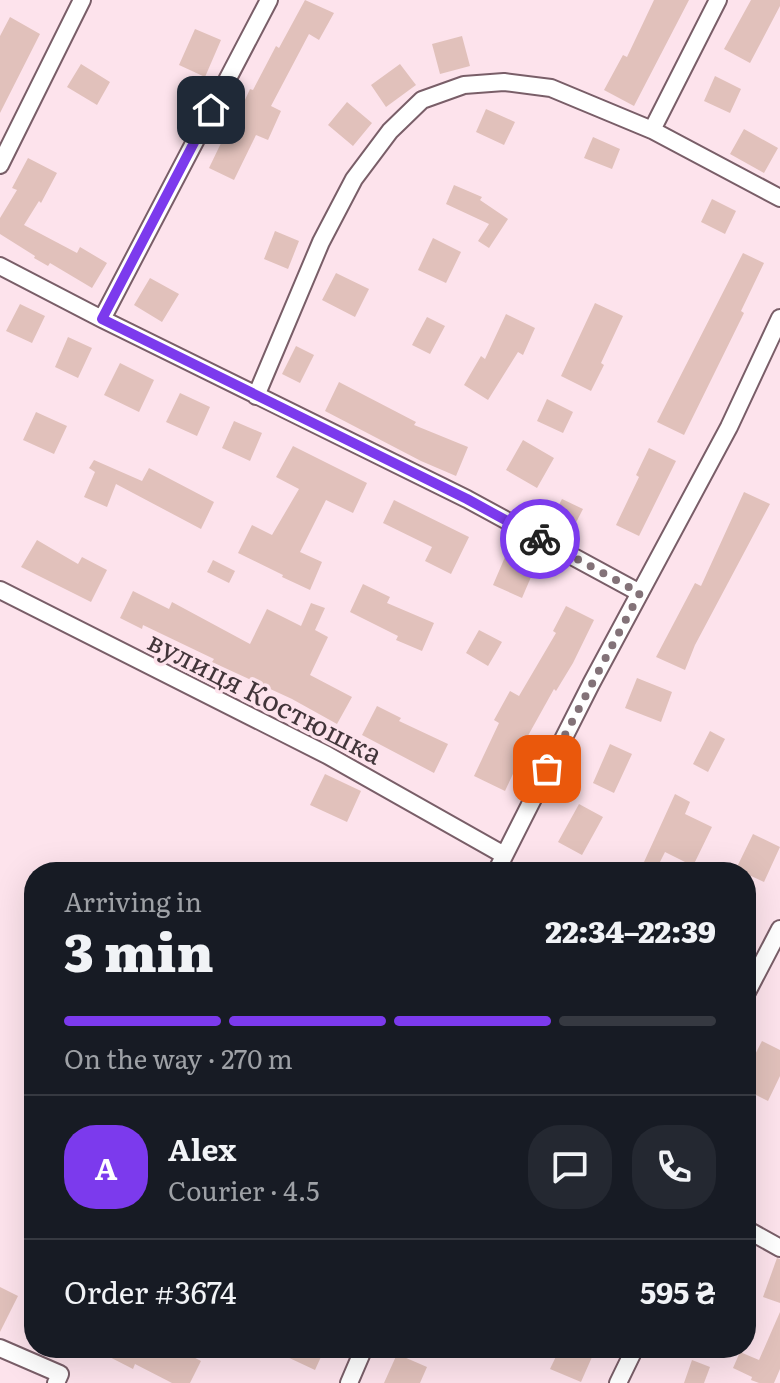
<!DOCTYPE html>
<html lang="en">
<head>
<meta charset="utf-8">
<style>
  body { margin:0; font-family:Literata,serif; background:#242831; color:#f1f3f6; height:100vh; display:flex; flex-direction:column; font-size:30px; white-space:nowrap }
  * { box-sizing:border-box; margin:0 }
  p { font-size:26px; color:#9ea1a6 }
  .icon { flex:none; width:44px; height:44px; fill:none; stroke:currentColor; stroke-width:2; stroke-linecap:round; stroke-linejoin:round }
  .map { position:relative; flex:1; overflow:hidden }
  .sheet { position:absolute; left:24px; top:862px; width:732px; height:496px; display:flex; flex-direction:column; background:#171b24; border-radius:32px; box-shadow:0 8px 32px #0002 }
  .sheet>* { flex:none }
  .pin { position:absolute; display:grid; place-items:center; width:68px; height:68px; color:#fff; margin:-34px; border-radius:16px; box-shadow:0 4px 12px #0006 }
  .courier { position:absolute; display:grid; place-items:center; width:80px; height:80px; margin:-40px; border:6px solid #7c3aed; border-radius:50%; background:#fff; color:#222; box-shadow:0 2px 10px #0007 }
  .overview em { font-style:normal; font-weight:800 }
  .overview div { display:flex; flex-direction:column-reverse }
  .overview { display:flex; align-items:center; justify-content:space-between; height:136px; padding:0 40px }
  h1 { font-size:52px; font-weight:800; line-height:60px }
  .bar { display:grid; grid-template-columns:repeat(4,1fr); gap:12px 8px; align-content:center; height:96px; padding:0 40px }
  .bar i { height:10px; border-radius:6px; background:#363941 }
  .bar .active { background:#7c3aed }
  .bar p { grid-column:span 4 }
  .line { display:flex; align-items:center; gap:20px; padding:0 40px; border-top:2px solid #363941 }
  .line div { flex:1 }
  .round { display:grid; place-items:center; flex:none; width:84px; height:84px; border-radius:32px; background:#242831 }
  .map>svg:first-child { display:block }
</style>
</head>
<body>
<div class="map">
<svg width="780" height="1383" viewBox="0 0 780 1383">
  <rect width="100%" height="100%" fill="#fde3ec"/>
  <path fill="#e1c1bb" d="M305 0 334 13 319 40 309 34 271 106 281 111 268 140 256 135 234 180 209 168 223 139 226 141 250 89 253 90 276 46 279 48Z
    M654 0H689L634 106 604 90 623 55 627 57Z
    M751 0H780V6L750 63 724 49Z
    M10 17 40 34 0 113V36Z
    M195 29 221 40 205 77 179 65Z
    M462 36 470 66 440 74 432 44Z
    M81 64 110 82 97 105 67 87Z
    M400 64 416 85 386 107 371 85Z
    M715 76 741 89 730 113 704 101Z
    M347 102 372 123 353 146 328 125Z
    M486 109 515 122 504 145 476 132Z
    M744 129 778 148 764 173 730 154Z
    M593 137 620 149 612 169 584 158Z
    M28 158 57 173 41 203 39 201 24 225 77 253 80 247 107 263 92 288 50 263 48 266 34 258 35 256 0 234V218L17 190 12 188Z
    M454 185 482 197 480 200 508 219 489 248 478 241 489 224 446 204Z
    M712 199 736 211 725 234 701 222Z
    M275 231 299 241 288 269 264 259Z
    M433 238 461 252 446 283 418 270Z
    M743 253 764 263 741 311 744 313 684 435 657 422Z
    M336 273 369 289 355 317 322 300Z
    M150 278 179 294 162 322 134 305Z
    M595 303 623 316 601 363 604 365 591 391 561 376Z
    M20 304 45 316 32 343 6 331Z
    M506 314 535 328 523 355 518 352 488 400 464 385 481 356 485 359Z
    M427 317 445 326 430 354 412 345Z
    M68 337 92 348 78 378 55 367Z
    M296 346 314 355 300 383 282 374Z
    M120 363 154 380 139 412 104 395Z
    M339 382 416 422 414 425 468 447 456 476 421 461 325 411Z
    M180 393 210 407 197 436 166 422Z
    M547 399 573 412 563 433 537 421Z
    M36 412 67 426 54 454 23 440Z
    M234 421 262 433 250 461 222 448Z
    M523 440 554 458 537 488 506 470Z
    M293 446 367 483 353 513 326 500 300 552 322 562 310 590 282 577 283 575 238 553 252 525 272 535 299 489 276 477Z
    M649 448 676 461 639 536 616 525 639 477 636 475Z
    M94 460 142 481 149 468 214 502 201 529 116 484 107 507 84 497 95 472 89 468Z
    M744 492 770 504 695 645 685 670 656 657 695 583 701 586Z
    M562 499 583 509 569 536 548 526Z
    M394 500 469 537 451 574 425 561 432 547 383 523Z
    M37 540 78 564 82 557 107 570 91 602 21 567Z
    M505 557 534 570 522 598 493 585Z
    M213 560 235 571 229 583 207 572Z
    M363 584 390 597 387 603 434 623 422 651 396 640 398 636 350 612Z
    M133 591 169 609 172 602 250 644 267 609 301 626 311 603 325 608 315 630 328 637 310 675 352 697 337 724 292 699 212 662 214 659 143 625 142 629 120 618Z
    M566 606 594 620 573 663 556 691 554 689 515 759 519 761 505 791 474 776 499 723 494 720 510 691 519 696 556 633 553 631Z
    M479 630 502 642 488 666 466 653Z
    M637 678 672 692 661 722 625 708Z
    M377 706 401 718 399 721 448 744 434 773 362 735Z
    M710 731 725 739 708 772 693 764Z
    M610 744 632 754 614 793 593 783Z
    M325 774 361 791 347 822 310 805Z
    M675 794 690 802 685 814 712 827 693 866 665 852 657 868 644 862Z
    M579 804 603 817 582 855 558 842Z
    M753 834 780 847 764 882 736 869Z
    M762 1041 780 1050V1076L768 1101 746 1090V1072Z
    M777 1258 780 1259V1303L763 1297Z
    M0 1287 18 1296 0 1332Z
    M780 1312V1369L774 1383H759L751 1380 752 1377 733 1368 740 1352 759 1360Z
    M92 1348H176L201 1361 190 1383H172L135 1364 133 1369Z
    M268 1348H325L315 1370Z
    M560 1348H571L592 1357 581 1382 550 1369Z
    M397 1354 427 1367 420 1383H384Z
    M692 1360 710 1367 704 1383H684Z"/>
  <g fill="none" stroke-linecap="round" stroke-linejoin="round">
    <defs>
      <path id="street" d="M652 130 718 0
        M0 165 82 0
        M0 266 102 319 467 499 640 593
        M102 319 269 0
        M256 396 321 242 354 179 390 131 422 100 464 85 504 82 551 88 652 130 780 198
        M0 590 327 755 504 855
        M496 872 591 684 729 427 780 318
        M746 994 780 929
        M746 1229 780 1248
        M0 1348 60 1374 56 1383
        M349 1383 364 1348
        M618 1383 635 1348"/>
    </defs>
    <use href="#street" stroke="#795e68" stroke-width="20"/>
    <use href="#street" stroke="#fff" stroke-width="16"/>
  </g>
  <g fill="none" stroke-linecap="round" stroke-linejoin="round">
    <path stroke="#837278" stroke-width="8" stroke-dasharray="0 14.4" d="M540 539 640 593 547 769"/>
    <path stroke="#7c3aed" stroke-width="10" d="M211 110 102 319 467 499 540 539"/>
  </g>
  <g text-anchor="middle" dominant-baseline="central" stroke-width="7" stroke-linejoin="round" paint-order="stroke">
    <g font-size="28" fill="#42353a" stroke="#fde3ec">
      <text transform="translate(266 696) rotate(27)">вулиця Костюшка</text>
    </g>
  </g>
</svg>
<div class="pin" style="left:547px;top:769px;background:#ea580c"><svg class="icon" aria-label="bag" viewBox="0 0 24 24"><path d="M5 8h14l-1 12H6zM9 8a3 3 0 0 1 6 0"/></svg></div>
<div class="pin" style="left:211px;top:110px;background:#1f2937"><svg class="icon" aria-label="home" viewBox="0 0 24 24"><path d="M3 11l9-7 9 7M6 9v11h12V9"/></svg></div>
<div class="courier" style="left:540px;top:539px"><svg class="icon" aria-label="bike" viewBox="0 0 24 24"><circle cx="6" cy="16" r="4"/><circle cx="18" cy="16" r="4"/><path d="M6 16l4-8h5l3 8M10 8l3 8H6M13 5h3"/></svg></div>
<section class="sheet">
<div class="overview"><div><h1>3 min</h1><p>Arriving in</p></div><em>22:34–22:39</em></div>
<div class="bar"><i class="active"></i><i class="active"></i><i class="active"></i><i></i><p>On the way · 270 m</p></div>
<div class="line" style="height:144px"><b class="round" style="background:#7c3aed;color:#fff">A</b><div><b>Alex</b><p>Courier · 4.5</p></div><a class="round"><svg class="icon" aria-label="chat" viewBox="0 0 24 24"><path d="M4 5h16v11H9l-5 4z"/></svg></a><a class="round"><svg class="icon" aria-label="phone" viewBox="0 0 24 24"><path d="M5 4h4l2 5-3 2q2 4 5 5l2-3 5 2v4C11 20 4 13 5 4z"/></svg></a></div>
<div class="line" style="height:104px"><div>Order #3674</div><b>595 ₴</b></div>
</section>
</div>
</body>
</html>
